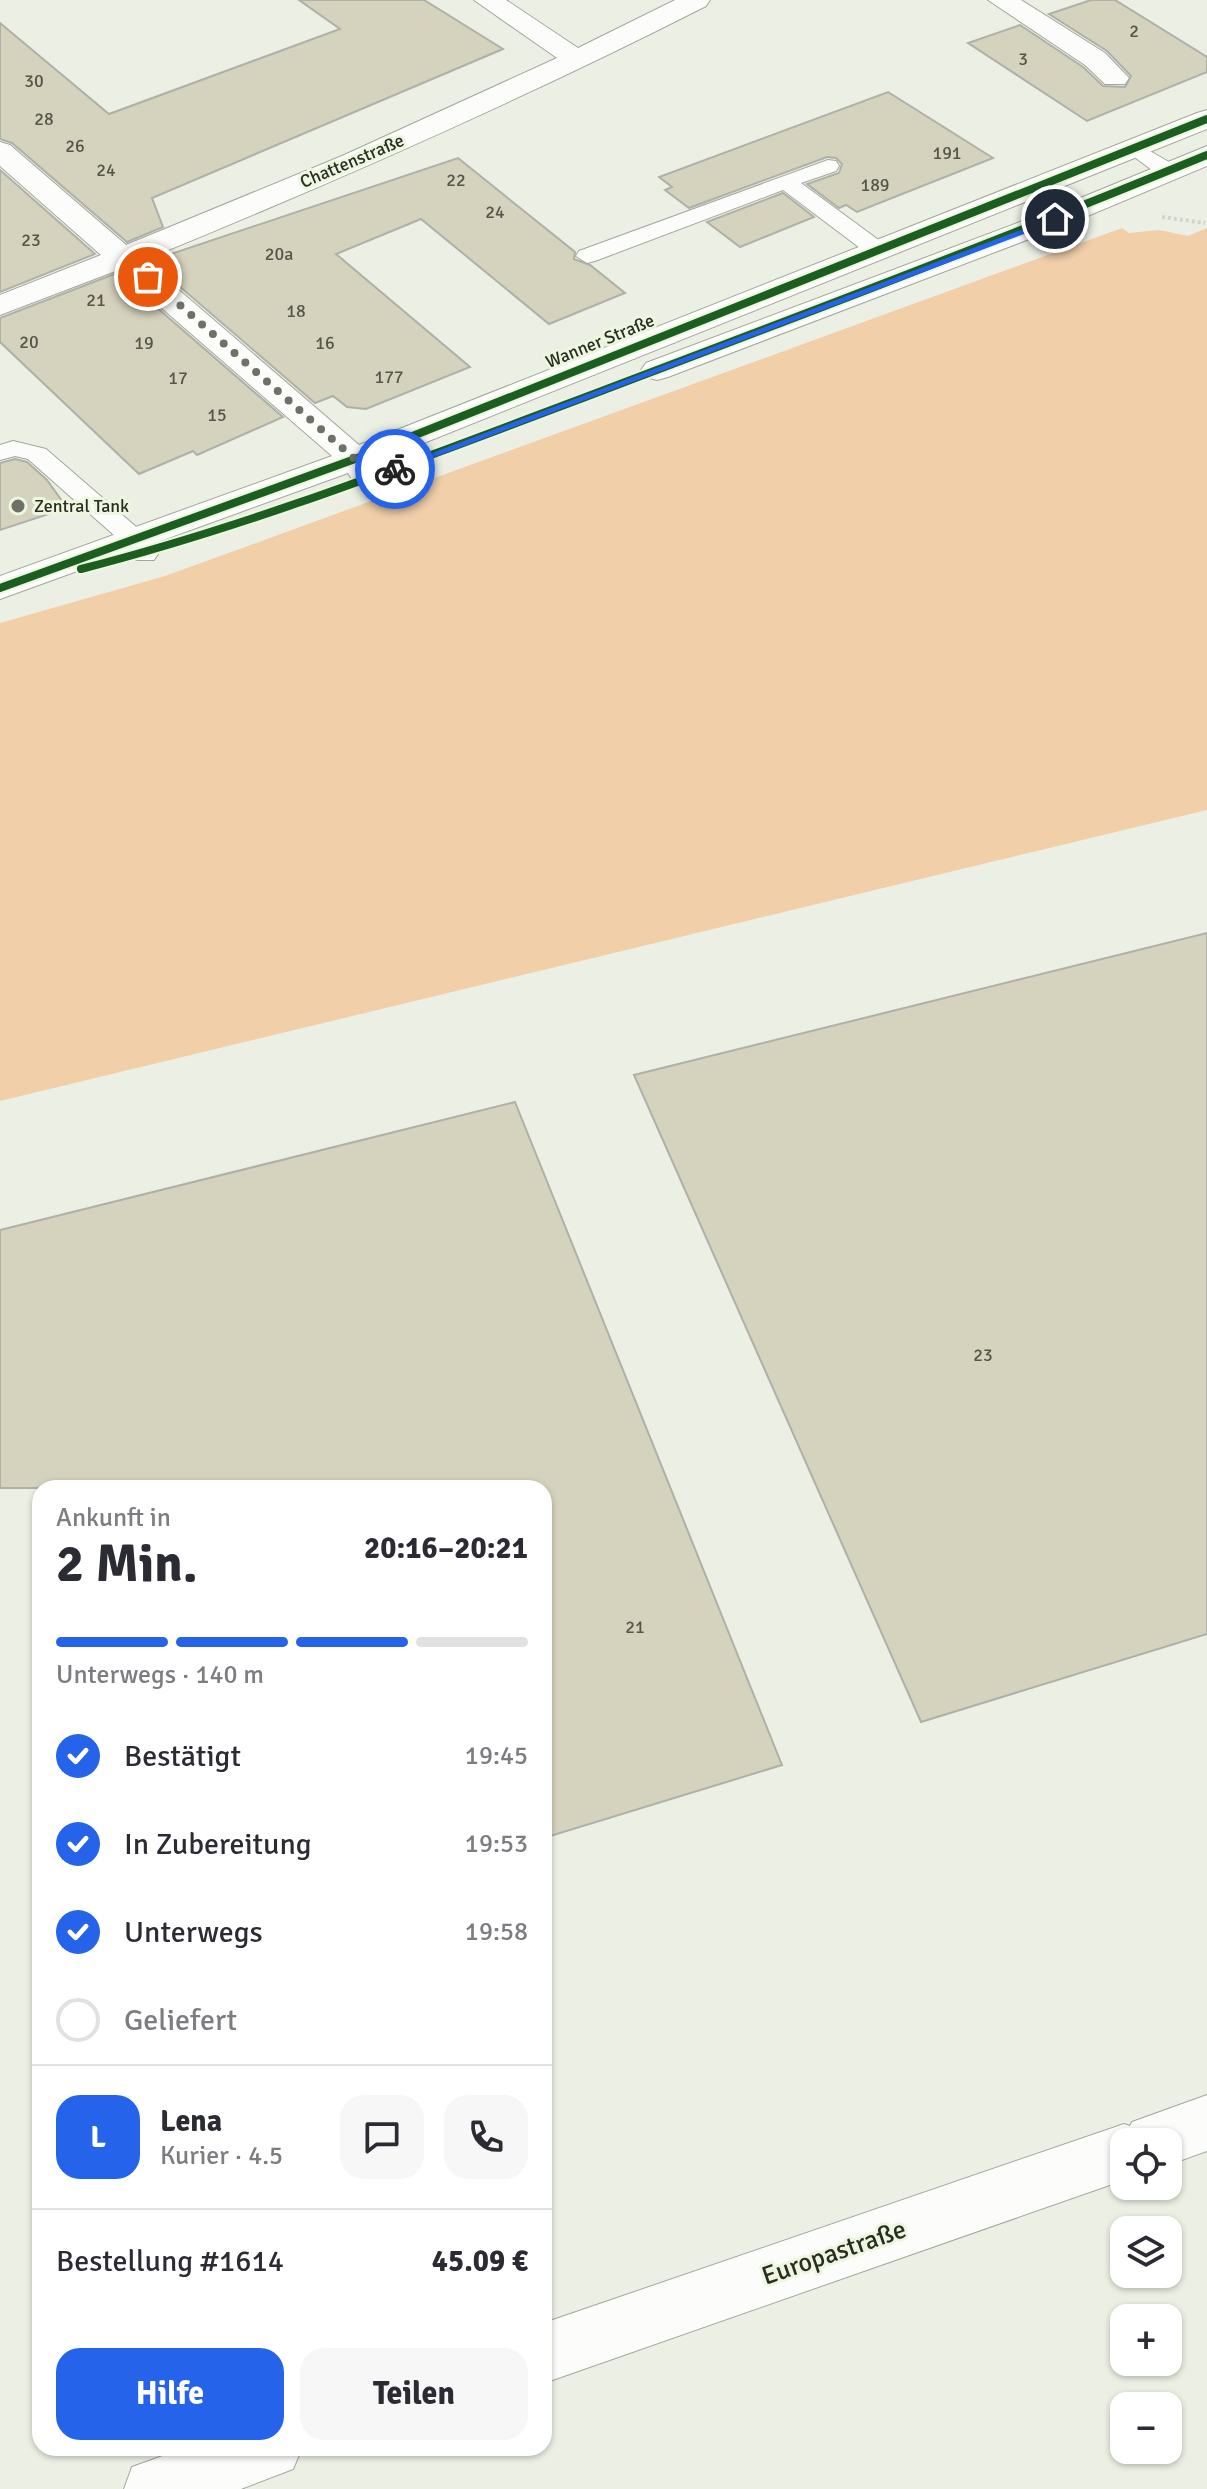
<!DOCTYPE html>
<html lang="de">
<head>
<meta charset="utf-8">
<style>
  body { margin:0; font-family:Signika,sans-serif; background:#f7f7f7; color:#2b2b33; height:100vh; display:flex; flex-direction:column; font-size:30px; white-space:nowrap }
  * { box-sizing:border-box; margin:0 }
  p { font-size:26px; color:#7c7c81 }
  .icon { flex:none; width:44px; height:44px; fill:none; stroke:currentColor; stroke-width:2; stroke-linecap:round; stroke-linejoin:round }
  .map { position:relative; flex:1; overflow:hidden }
  .details { position:absolute; left:32px; top:1480px; width:520px; height:976px; display:flex; flex-direction:column; background:#fff; border-radius:24px; box-shadow:0 2px 6px #0004 }
  .details>* { flex:none }
  .buttons { position:absolute; left:1110px; top:2128px; display:grid; gap:16px }
  .buttons a { display:grid; place-items:center; width:72px; height:72px; border-radius:16px; background:#fff; box-shadow:0 2px 6px #0004; font-size:40px }
  .pin { position:absolute; display:grid; place-items:center; width:68px; height:68px; color:#fff; margin:-34px; border:4px solid #fff; border-radius:50%; box-shadow:0 2px 8px #0007 }
  .courier { position:absolute; display:grid; place-items:center; width:80px; height:80px; margin:-40px; border:6px solid #2563eb; border-radius:50%; background:#fff; color:#222; box-shadow:0 2px 10px #0007 }
  .head em { font-style:normal; font-weight:700 }
  .head div { display:flex; flex-direction:column-reverse }
  .head { display:flex; align-items:center; justify-content:space-between; height:136px; padding:0 24px }
  h1 { font-size:52px; font-weight:700; line-height:60px }
  .bar { display:grid; grid-template-columns:repeat(4,1fr); gap:12px 8px; align-content:center; height:96px; padding:0 24px }
  .bar i { height:10px; border-radius:6px; background:#e1e1e2 }
  .bar .active { background:#2563eb }
  .bar p { grid-column:span 4 }
  .line { display:flex; align-items:center; gap:20px; padding:0 24px; border-top:2px solid #e1e1e2 }
  .line div { flex:1 }
  .round { display:grid; place-items:center; flex:none; width:84px; height:84px; border-radius:24px; background:#f7f7f7 }
  ol { padding:0 24px; list-style:none }
  li { display:flex; align-items:center; gap:24px; height:88px }
  li p { margin-inline-start:auto }
  li .icon { padding:8px; border-radius:50%; background:#2563eb; color:#fff; stroke-width:4 }
  li:last-child { color:#7c7c81 }
  li i { width:44px; height:44px; border:4px solid #e1e1e2; border-radius:50% }
  .cta { display:flex; gap:16px; margin-top:auto; padding:16px 24px }
  .cta a { flex:1; height:92px; border-radius:24px; background:#2563eb; color:#fff; font-size:32px; font-weight:700; line-height:92px; text-align:center }
  .cta a+a { background:#f7f7f7; color:#2b2b33 }
  .map>svg:first-child { display:block }
</style>
</head>
<body>
<div class="map">
<svg width="1207" height="2489" viewBox="0 0 1207 2489">
  <rect width="100%" height="100%" fill="#ecf0e4"/>
  <path fill="#f0cfa9" d="M1122 228 1129 233 1159 230 1188 236 1207 228V810L0 1101V623L165 576Z"/>
  <path fill="#d5d2bd" stroke="#afb0a6" stroke-width="2" d="M299 0H424L503 49 152 198 163 227 127 242 12 143 0 139V23L109 114 340 29Z
    M1091 0H1115L1207 57V72L1087 121 968 43 1020 25 1083 67 1103 86 1125 87 1131 76 1107 51 1049 14Z
    M888 92 993 158 857 212 846 205 839 208 807 184 839 173 842 164 836 158 827 157 689 208 665 190 672 187 659 177Z
    M458 158 575 252 574 259 590 265 625 293 549 324 421 219 336 254 470 367 366 409 347 407 333 396 315 403 150 261Z
    M0 170 95 254 0 292Z
    M783 193 814 217 740 247 707 222Z
    M117 273 283 417 197 455 193 451 139 474 0 342V318Z
    M15 459 27 462 47 480 67 508 0 530V463Z
    M1207 933V1634L921 1722 634 1075Z
    M515 1102 782 1765 544 1838V1488H0V1230Z"/>
  <g fill="none" stroke-linecap="round" stroke-linejoin="round">
    <defs>
      <path id="lane" d="M1136 143 1176 166 1179 171 1176 176H1160L1129 153 1125 149 1129 145Z
        M828 160 836 161 839 166 836 171 801 183 884 244 887 249 884 254H868L783 190 595 261 587 263 576 256 579 251Z
        M13 441 46 449 142 532 158 554 154 560H136L124 544 28 459 15 456 0 460V445Z"/>
      <path id="street" d="M474 0H506L578 48 675 0H710L706 6C523 99 335 182 144 260L359 445 1197 113 1207 110V129L374 463 384 477 379 484 367 487 355 484 348 473 0 599V576L332 456 118 270 0 315V295L101 255 0 166V142L10 145 126 245 342 156 557 58Z
        M988 0H1021L1105 53 1129 78 1125 84H1105L1085 65Z
        M1207 146V166L1066 225 668 377 657 380 646 377 641 370 646 363 1044 213Z
        M1207 2095V2151L1168 2165V2142H1124V2180L544 2383V2323L1124 2124 1130 2126 1132 2122Z
        M185 2448H302L293 2469 241 2489H124L132 2467Z"/>
    </defs>
    <use href="#lane" stroke="#a3a69d" stroke-width="2"/>
    <use href="#street" stroke="#a3a69d" stroke-width="2"/>
    <path stroke="#d2d3d0" stroke-width="4" stroke-dasharray="3 3" stroke-linecap="butt" d="M1162 217 1205 223"/>
    <use href="#lane" fill="#fcfdfb" fill-rule="evenodd"/>
    <use href="#street" fill="#fcfdfb" fill-rule="evenodd"/>
    <defs>
      <path id="cycleway" d="M81 569C253 525 417 460 583 398 792 319 1000 240 1207 155
        M0 588 355 459 1207 119"/>
    </defs>
    <use href="#cycleway" stroke="#edf6de" stroke-width="12"/>
    <use href="#cycleway" stroke="#1b5e20" stroke-width="8"/>
  </g>
  <path fill="#2563eb" d="M1055 217 1058 221 398 471 390 469Z"/>
  <g fill="none" stroke-linecap="round" stroke-linejoin="round">
    <path stroke="#6d7167" stroke-width="8" stroke-dasharray="0 14.4" d="M148 277 355 459 369 479 395 469"/>
  </g>
  <circle fill="#6d7167" stroke="#edf6de" stroke-width="3" cx="18" cy="506" r="8"/>
  <g text-anchor="middle" dominant-baseline="central" stroke-width="6" stroke-linejoin="round" paint-order="stroke">
    <g font-size="18" fill="#54564a">
      <text x="1134" y="31">2</text>
      <text x="1023" y="59">3</text>
      <text x="34" y="81">30</text>
      <text x="44" y="119">28</text>
      <text x="75" y="146">26</text>
      <text x="947" y="153">191</text>
      <text x="106" y="170">24</text>
      <text x="456" y="180">22</text>
      <text x="875" y="185">189</text>
      <text x="495" y="212">24</text>
      <text x="31" y="240">23</text>
      <text x="279" y="254">20a</text>
      <text x="96" y="300">21</text>
      <text x="296" y="311">18</text>
      <text x="29" y="342">20</text>
      <text x="144" y="343">19</text>
      <text x="325" y="343">16</text>
      <text x="389" y="377">177</text>
      <text x="178" y="378">17</text>
      <text x="217" y="415">15</text>
      <text x="983" y="1355">23</text>
      <text x="635" y="1627">21</text>
    </g>
    <g font-size="18" fill="#292c23" stroke="#edf6de">
      <text transform="translate(352 161) rotate(-23)">Chattenstraße</text>
      <text transform="translate(600 341) rotate(-22)">Wanner Straße</text>
    </g>
    <g font-size="18" fill="#292c23" stroke="#edf6de" text-anchor="start">
      <text x="34" y="506">Zentral Tank</text>
    </g>
    <g font-size="26" fill="#292c23" stroke="#edf6de">
      <text transform="translate(834 2253) rotate(-19)">Europastraße</text>
    </g>
  </g>
</svg>
<div class="buttons">
<a><svg class="icon" aria-label="locate" viewBox="0 0 24 24"><circle cx="12" cy="12" r="6"/><path d="M12 2v4M12 18v4M2 12h4M18 12h4"/></svg></a>
<a><svg class="icon" aria-label="layers" viewBox="0 0 24 24"><path d="M12 4l9 5-9 5-9-5zM3 14l9 5 9-5"/></svg></a>
<a>+</a>
<a>−</a>
</div>
<div class="pin" style="left:148px;top:277px;background:#ea580c"><svg class="icon" aria-label="bag" viewBox="0 0 24 24"><path d="M5 8h14l-1 12H6zM9 8a3 3 0 0 1 6 0"/></svg></div>
<div class="pin" style="left:1055px;top:219px;background:#1f2937"><svg class="icon" aria-label="home" viewBox="0 0 24 24"><path d="M3 11l9-7 9 7M6 9v11h12V9"/></svg></div>
<div class="courier" style="left:395px;top:469px"><svg class="icon" aria-label="bike" viewBox="0 0 24 24"><circle cx="6" cy="16" r="4"/><circle cx="18" cy="16" r="4"/><path d="M6 16l4-8h5l3 8M10 8l3 8H6M13 5h3"/></svg></div>
<section class="details">
<div class="head"><div><h1>2 Min.</h1><p>Ankunft in</p></div><em>20:16–20:21</em></div>
<div class="bar"><i class="active"></i><i class="active"></i><i class="active"></i><i></i><p>Unterwegs · 140 m</p></div>
<ol>
<li><svg class="icon" aria-label="check" viewBox="0 0 24 24"><path d="M5 12l5 5 9-10"/></svg>Bestätigt<p>19:45</p></li>
<li><svg class="icon" aria-label="check" viewBox="0 0 24 24"><path d="M5 12l5 5 9-10"/></svg>In Zubereitung<p>19:53</p></li>
<li><svg class="icon" aria-label="check" viewBox="0 0 24 24"><path d="M5 12l5 5 9-10"/></svg>Unterwegs<p>19:58</p></li>
<li><i></i>Geliefert</li>
</ol>
<div class="line" style="height:144px"><b class="round" style="background:#2563eb;color:#fff">L</b><div><b>Lena</b><p>Kurier · 4.5</p></div><a class="round"><svg class="icon" aria-label="chat" viewBox="0 0 24 24"><path d="M4 5h16v11H9l-5 4z"/></svg></a><a class="round"><svg class="icon" aria-label="phone" viewBox="0 0 24 24"><path d="M5 4h4l2 5-3 2q2 4 5 5l2-3 5 2v4C11 20 4 13 5 4z"/></svg></a></div>
<div class="line" style="height:104px"><div>Bestellung #1614</div><b>45.09 €</b></div>
<div class="cta"><a>Hilfe</a><a>Teilen</a></div>
</section>
</div>
</body>
</html>
